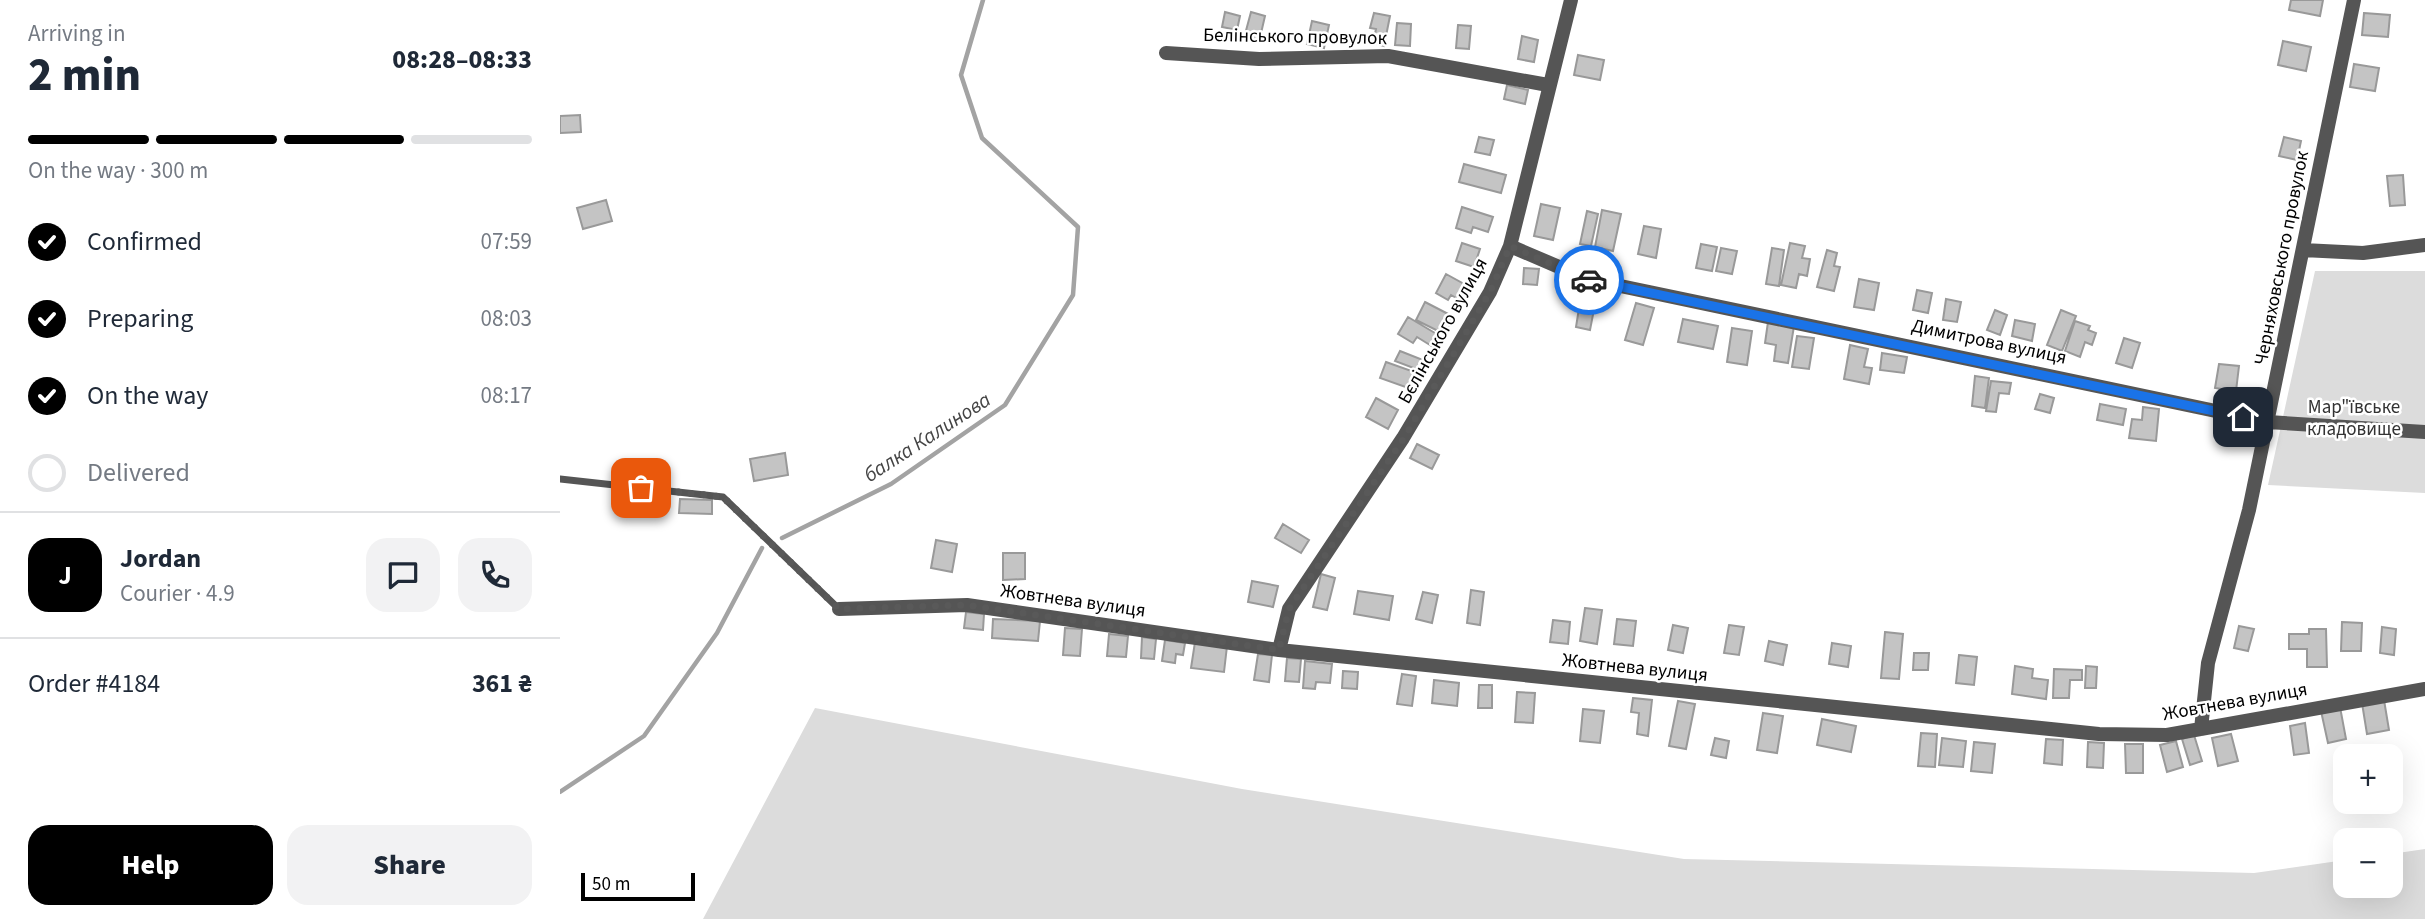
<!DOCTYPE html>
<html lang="en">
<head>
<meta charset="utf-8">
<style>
  body { margin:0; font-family:"Source Sans 3",sans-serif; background:#f2f2f3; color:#1f2937; height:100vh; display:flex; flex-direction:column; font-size:26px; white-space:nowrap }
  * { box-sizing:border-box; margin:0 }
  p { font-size:23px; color:#747a83 }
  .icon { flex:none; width:38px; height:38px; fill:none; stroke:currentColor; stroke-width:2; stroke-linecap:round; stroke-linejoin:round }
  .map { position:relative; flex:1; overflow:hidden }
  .drawer { display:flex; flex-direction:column; background:#fff; width:560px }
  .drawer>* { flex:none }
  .tools { position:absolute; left:1773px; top:744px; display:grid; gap:14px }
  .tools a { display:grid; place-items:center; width:70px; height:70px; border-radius:14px; background:#fff; box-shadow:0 7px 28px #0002; font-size:35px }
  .scale { position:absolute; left:21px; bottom:18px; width:114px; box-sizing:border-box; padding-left:7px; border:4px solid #000; border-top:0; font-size:19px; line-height:24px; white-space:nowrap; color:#000; -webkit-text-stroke:5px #fff; paint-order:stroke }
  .pin { position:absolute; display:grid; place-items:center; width:60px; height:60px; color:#fff; margin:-30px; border-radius:14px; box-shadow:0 4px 10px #0006 }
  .courier { position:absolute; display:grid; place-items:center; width:70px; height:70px; margin:-35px; border:5px solid #1a73e8; border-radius:50%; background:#fff; color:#222; box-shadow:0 2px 9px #0007 }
  .overview em { font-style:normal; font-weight:800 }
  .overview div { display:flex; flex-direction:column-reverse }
  .overview { display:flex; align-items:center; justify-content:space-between; height:119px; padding:0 28px }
  h1 { font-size:46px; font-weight:800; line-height:52px }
  .bar { display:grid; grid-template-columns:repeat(4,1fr); gap:10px 7px; align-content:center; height:84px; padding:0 28px }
  .bar i { height:9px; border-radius:5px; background:#e0e1e3 }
  .bar .current { background:#000 }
  .bar p { grid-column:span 4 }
  .line { display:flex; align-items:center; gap:18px; padding:0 28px; border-top:2px solid #e0e1e3 }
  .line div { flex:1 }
  .round { display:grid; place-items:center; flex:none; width:74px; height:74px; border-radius:21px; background:#f2f2f3 }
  ol { padding:0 28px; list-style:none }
  li { display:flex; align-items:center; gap:21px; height:77px }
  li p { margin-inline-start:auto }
  li .icon { padding:7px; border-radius:50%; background:#000; color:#fff; stroke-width:4 }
  li:last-child { color:#747a83 }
  li i { width:38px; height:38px; border:4px solid #e0e1e3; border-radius:50% }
  .cta { display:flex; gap:14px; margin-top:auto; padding:14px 28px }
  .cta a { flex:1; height:80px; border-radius:21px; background:#000; color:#fff; font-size:28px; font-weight:800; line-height:80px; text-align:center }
  .cta a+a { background:#f2f2f3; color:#1f2937 }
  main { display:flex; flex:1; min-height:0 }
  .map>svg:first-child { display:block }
</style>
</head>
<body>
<main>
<section class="drawer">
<div class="overview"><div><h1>2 min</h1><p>Arriving in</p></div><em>08:28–08:33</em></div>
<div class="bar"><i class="current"></i><i class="current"></i><i class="current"></i><i></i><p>On the way · 300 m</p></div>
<ol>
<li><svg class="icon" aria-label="check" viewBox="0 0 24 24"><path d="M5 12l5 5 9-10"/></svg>Confirmed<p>07:59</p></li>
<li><svg class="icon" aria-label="check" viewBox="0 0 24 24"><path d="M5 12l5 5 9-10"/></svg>Preparing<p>08:03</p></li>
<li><svg class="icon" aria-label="check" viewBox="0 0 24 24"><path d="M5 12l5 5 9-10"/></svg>On the way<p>08:17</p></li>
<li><i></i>Delivered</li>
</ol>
<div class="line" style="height:126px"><b class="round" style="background:#000;color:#fff">J</b><div><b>Jordan</b><p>Courier · 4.9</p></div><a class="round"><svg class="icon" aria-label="chat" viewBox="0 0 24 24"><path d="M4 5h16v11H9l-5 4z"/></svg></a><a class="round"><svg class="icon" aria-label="phone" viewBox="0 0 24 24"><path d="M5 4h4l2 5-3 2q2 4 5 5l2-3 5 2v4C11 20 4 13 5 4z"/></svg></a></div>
<div class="line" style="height:91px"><div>Order #4184</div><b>361 ₴</b></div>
<div class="cta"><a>Help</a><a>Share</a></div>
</section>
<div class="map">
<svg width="1865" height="919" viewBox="0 0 1865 919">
  <rect width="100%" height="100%" fill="#fff"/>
  <path fill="#dcdcdc" d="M1755 271H1865V493L1708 485Z
    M255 708 682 789 1124 859 1694 873 1785 860V886H1830L1831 854 1865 849V919H143Z"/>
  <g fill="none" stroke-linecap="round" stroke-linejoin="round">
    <path stroke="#a3a3a3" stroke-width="4.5" d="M222 538 331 484 445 405 513 295 518 227 422 138 401 75 423 0
      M0 792 84 736 157 633 202 548"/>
  </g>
  <path fill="#c4c4c4" stroke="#999" stroke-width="2" d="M1731 0H1763L1760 16 1729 10Z
    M665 12 680 16 677 30 662 27Z
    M691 12 705 16 699 42 684 38Z
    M814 13 830 16 824 46 813 43 816 29 810 28Z
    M1804 13 1830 15 1828 37 1802 35Z
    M752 21 769 25 764 48 747 44Z
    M837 23 851 24 850 46 835 45Z
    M898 25 911 26 909 49 896 48Z
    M962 36 978 40 974 62 958 59Z
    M1723 41 1751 47 1746 71 1718 65Z
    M1018 55 1044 60 1040 80 1014 75Z
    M1794 64 1819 68 1815 91 1790 87Z
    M947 85 968 90 965 104 944 99Z
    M20 115 21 132 0 133V116Z
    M919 137 934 140 930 155 915 152Z
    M1724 137 1741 141 1737 160 1719 156Z
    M904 164 946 175 941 193 899 182Z
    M1843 175 1845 205 1830 206 1827 176Z
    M46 200 52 221 23 229 17 208Z
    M981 204 1000 208 993 240 974 236Z
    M902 207 933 217 928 232 913 227 911 233 896 228Z
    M1042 210 1061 214 1053 251 1035 247Z
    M1027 211 1038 214 1031 246 1020 244Z
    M1084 226 1101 229 1096 258 1078 254Z
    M902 243 920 249 914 267 896 261Z
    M1230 243 1245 246 1242 258 1250 259 1247 276 1239 274 1236 288 1221 285Z
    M1141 244 1157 247 1152 271 1136 268Z
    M1161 248 1177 251 1172 274 1156 271Z
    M1212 248 1224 250 1219 286 1206 284Z
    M1267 250 1277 253 1274 266 1280 267 1274 291 1257 287Z
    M964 268 979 269 977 285 963 284Z
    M886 274 913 289 905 303 891 295 888 300 876 293Z
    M1299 279 1319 283 1314 310 1294 307Z
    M1357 290 1372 293 1368 313 1353 310Z
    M1021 296 1036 299 1030 330 1016 327Z
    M1386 299 1401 302 1397 322 1383 320Z
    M865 302 894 317 884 334 856 320Z
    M1076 303 1094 308 1083 345 1065 340Z
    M1435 310 1447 315 1440 335 1427 330Z
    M1501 310 1516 316 1502 351 1487 345Z
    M848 317 885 339 878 350 857 337 853 343 838 334Z
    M1123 319 1158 326 1153 349 1118 342Z
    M1455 320 1475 324 1472 341 1452 336Z
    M1515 321 1530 326 1528 330 1536 333 1532 345 1525 342 1520 357 1505 351Z
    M1208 322 1234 326 1228 363 1214 361 1216 345 1205 343Z
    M1172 328 1192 331 1187 365 1167 362Z
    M1237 336 1254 338 1249 369 1232 367Z
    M1564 338 1580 343 1572 368 1556 363Z
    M1290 345 1308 349 1304 367 1312 368 1309 384 1284 379Z
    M840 351 868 362 864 372 835 361Z
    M1322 353 1347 357 1344 373 1320 370Z
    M826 362 860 374 854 390 820 378Z
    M1659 364 1679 366 1676 391 1655 388Z
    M1415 376 1429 378 1425 408 1412 406Z
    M1431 381 1451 383 1449 394 1439 393 1436 412 1426 411Z
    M1480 394 1494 398 1490 413 1475 409Z
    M816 398 838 410 828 429 806 417Z
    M1540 404 1566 409 1563 425 1537 420Z
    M1583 407 1599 409 1596 441 1569 438 1572 419 1582 420Z
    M857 444 879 455 872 469 850 458Z
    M225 453 228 475 194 481 190 459Z
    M120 499 152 500V514L119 513Z
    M723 524 749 540 741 553 715 538Z
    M376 540 397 544 392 572 371 568Z
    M443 553H465V579L443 580Z
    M761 574 775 578 767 610 753 607Z
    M692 581 718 586 713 607 688 602Z
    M911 590 924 592 920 625 907 623Z
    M798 591 833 596 829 620 794 614Z
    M863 592 878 595 872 623 856 619Z
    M1025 608 1042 610 1037 644 1020 641Z
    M406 612 424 614 423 630 404 628Z
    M433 619 480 621 478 641 432 638Z
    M1057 619 1076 621 1073 646 1054 644Z
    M993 620 1010 622 1008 644 990 642Z
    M1782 622 1802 623 1801 651H1781Z
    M1113 625 1128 628 1123 653 1108 650Z
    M1169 625 1184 627 1179 655 1164 653Z
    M1679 626 1694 629 1688 651 1674 648Z
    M1822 627 1836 629 1834 655 1820 653Z
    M505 628 522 629 520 656 503 655Z
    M1749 629H1766L1767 667H1747V649H1729V634H1749Z
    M1325 632 1343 634 1339 679 1321 678Z
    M549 634 568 636 566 657 547 656Z
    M582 637 596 639 594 659 581 658Z
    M605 640 625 643 623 655 616 654 615 663 602 661Z
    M1209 641 1227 645 1223 665 1205 661Z
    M635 642 667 646 664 672 631 668Z
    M1272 643 1291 646 1288 667 1269 664Z
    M1354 653H1369L1368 670H1353Z
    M698 654 712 655 709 682 694 680Z
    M1399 655 1417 657 1414 685 1396 683Z
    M727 658 741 659 739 682 725 681Z
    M745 661 772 664 770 683 756 682 755 689 743 688Z
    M1455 666 1473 669 1472 678 1488 680 1486 699 1452 694Z
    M1526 666 1537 667 1536 688H1525Z
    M1494 669 1522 670V680H1510L1509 698H1493Z
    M783 671 798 672 797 689 782 688Z
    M842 674 856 676 852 706 837 704Z
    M874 680 899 683 897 706 872 703Z
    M919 685H932V708H918Z
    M957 692 975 693 973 723 955 722Z
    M1073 698 1092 700 1088 736 1077 734 1079 713 1071 712Z
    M1824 700 1829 730 1807 734 1802 703Z
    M1118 701 1135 704 1126 749 1109 746Z
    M1780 707 1786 739 1768 743 1761 711Z
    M1023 709 1044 711 1040 743 1020 741Z
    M1203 713 1223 716 1217 753 1197 750Z
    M1262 719 1296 726 1291 752 1257 745Z
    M1745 723 1749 753 1734 755 1730 726Z
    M1361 733 1377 734 1375 767 1358 766Z
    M1671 734 1678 761 1658 766 1652 738Z
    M1634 735 1642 761 1630 765 1622 739Z
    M1155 738 1169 741 1166 758 1151 755Z
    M1382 738 1406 741 1403 767 1379 765Z
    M1486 739 1503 740 1502 765 1484 763Z
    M1616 741 1623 767 1607 772 1600 745Z
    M1414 742 1435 744 1432 773 1411 771Z
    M1528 742 1544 743 1543 768 1527 767Z
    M1565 744H1583V773H1566Z"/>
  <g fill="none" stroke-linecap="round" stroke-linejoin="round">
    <path stroke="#555" stroke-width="7" d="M0 479 163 497 279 609"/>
    <path stroke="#555" stroke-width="14" d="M606 53 699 59 828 56 988 85
      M950 246 1027 279 1708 422 1865 432
      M1743 250 1803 253 1865 245
      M279 609 407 605 719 650 1539 734 1607 735 1865 689
      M719 650 729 609 843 438 930 292 950 246 1011 0
      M1641 729 1648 663 1689 510 1794 0"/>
  </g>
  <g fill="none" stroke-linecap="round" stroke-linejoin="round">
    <path stroke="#595959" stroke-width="7" stroke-dasharray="0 12.6" d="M81 488 163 497 279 609 407 605 719 650 729 609 844 438 930 292 950 246 1029 280"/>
    <path stroke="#1a73e8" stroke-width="9" d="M1029 280 1683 417"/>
  </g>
  <g text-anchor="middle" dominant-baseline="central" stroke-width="5" stroke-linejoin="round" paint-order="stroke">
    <g font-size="19" fill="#000" stroke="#fff">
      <text transform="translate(735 37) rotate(1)">Белінського провулок</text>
      <text transform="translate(1722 258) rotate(-79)">Черняховського провулок</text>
      <text transform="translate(883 331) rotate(-61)">Бєлінського вулиця</text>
      <text transform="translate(1429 342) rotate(12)">Димитрова вулиця</text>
      <text transform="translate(513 601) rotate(8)">Жовтнева вулиця</text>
      <text transform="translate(1075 668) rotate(6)">Жовтнева вулиця</text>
      <text transform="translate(1675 702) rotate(-10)">Жовтнева вулиця</text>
    </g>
    <g font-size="19" fill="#333" stroke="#fff">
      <text x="1794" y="407">Мар"ївське<tspan x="1794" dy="22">кладовище</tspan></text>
    </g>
    <g font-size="21" font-style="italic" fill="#444" stroke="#fff">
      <text transform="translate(367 437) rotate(-33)">балка Калинова</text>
    </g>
  </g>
</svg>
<div class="tools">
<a>+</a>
<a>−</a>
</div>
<div class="scale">50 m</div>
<div class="pin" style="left:81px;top:488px;background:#ea580c"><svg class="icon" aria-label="bag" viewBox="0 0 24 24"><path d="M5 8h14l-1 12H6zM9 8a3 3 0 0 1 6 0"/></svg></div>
<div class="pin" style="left:1683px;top:417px;background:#1f2937"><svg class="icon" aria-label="home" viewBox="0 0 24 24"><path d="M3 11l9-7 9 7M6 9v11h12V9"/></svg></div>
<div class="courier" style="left:1029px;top:280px"><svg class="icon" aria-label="car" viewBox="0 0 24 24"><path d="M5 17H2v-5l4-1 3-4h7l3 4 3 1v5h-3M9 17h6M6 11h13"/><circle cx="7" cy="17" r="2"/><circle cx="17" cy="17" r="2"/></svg></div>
</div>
</main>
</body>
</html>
